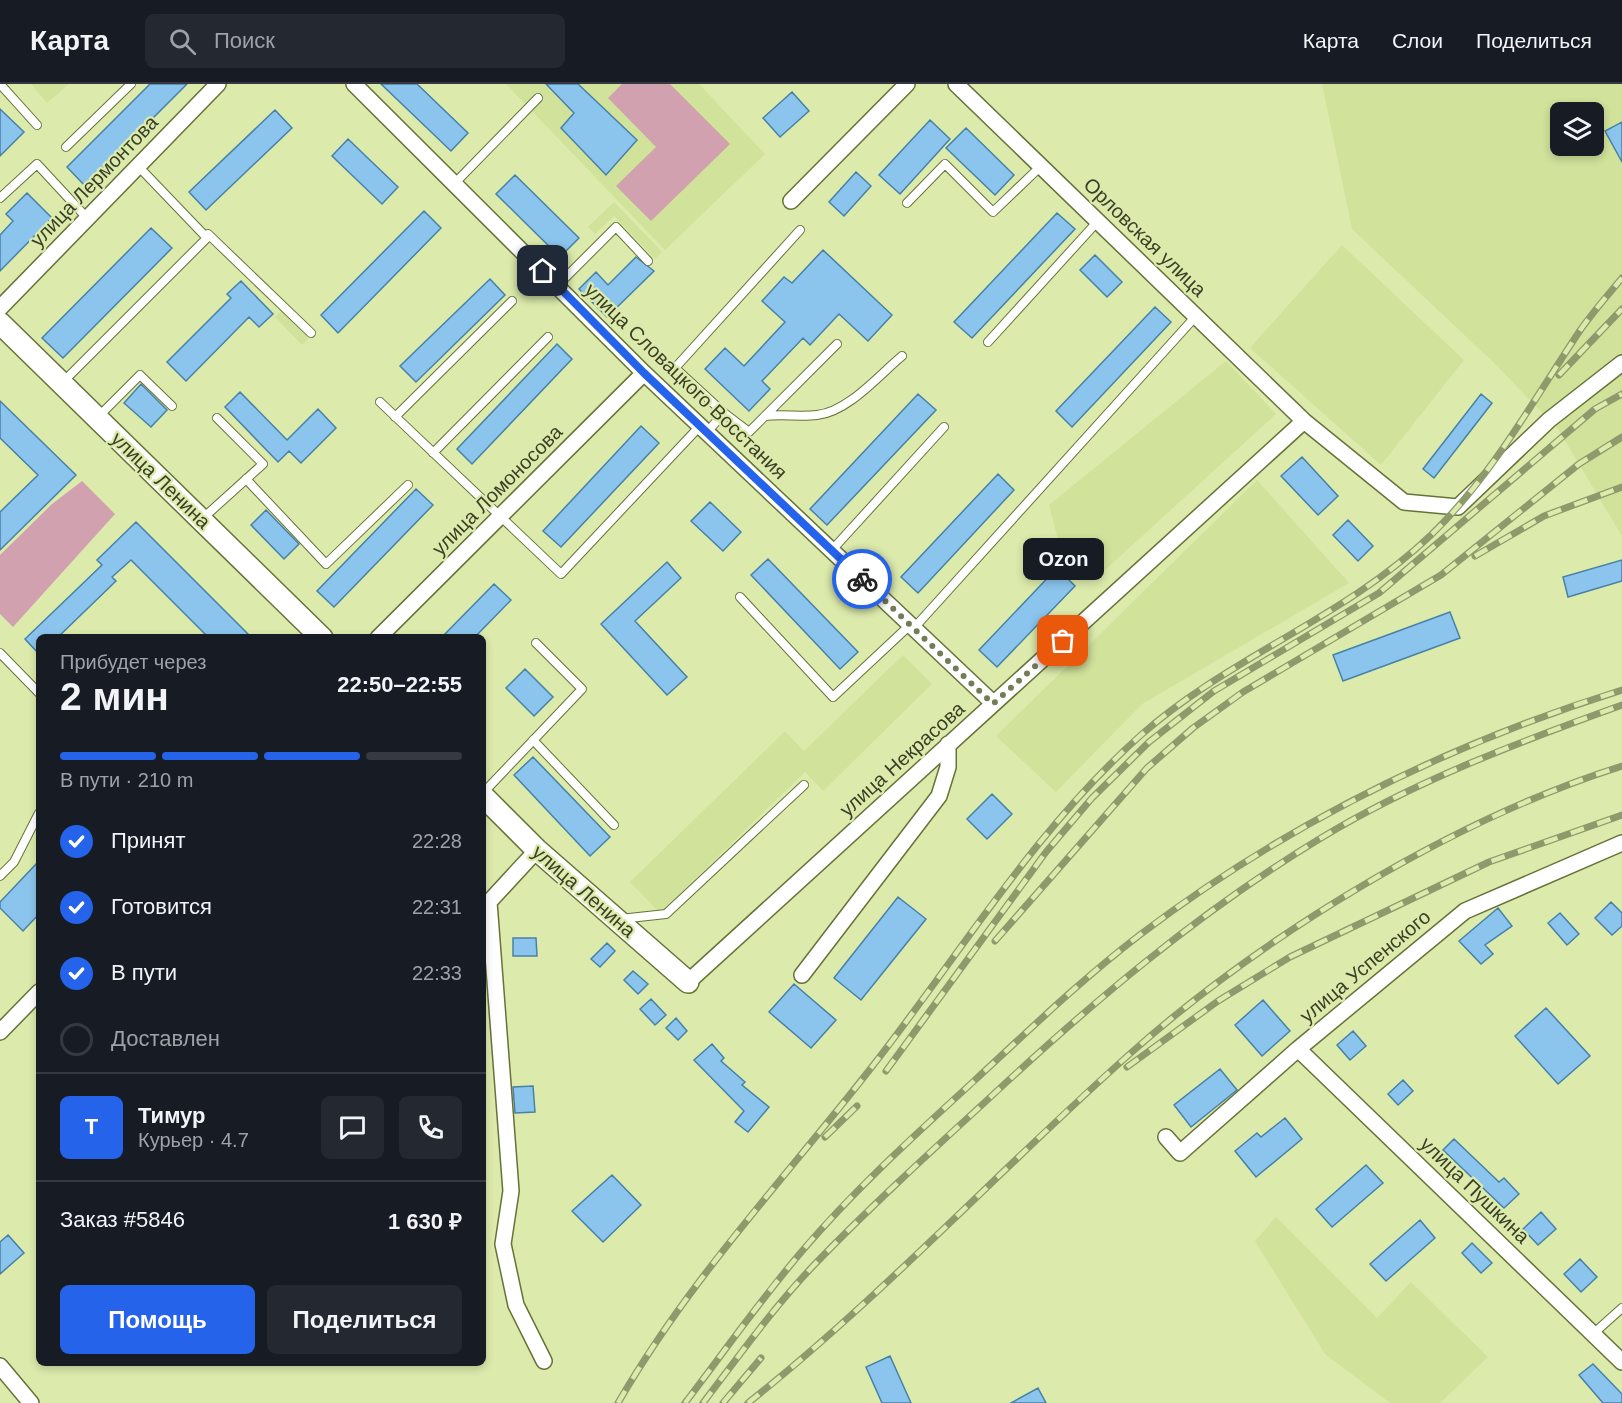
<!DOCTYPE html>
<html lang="ru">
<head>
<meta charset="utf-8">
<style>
  body { margin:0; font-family:Arial,sans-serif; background:#242831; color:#f1f3f6; height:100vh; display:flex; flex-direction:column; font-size:22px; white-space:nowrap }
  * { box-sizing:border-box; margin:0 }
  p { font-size:20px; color:#9ea1a6 }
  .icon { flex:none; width:33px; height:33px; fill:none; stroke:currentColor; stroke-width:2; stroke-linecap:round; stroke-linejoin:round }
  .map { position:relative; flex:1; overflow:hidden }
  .side { position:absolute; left:36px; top:550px; width:450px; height:732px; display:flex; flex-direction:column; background:#171b24; border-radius:9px; box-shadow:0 3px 9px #0003 }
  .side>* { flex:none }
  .fabs { position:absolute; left:1550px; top:18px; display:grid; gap:12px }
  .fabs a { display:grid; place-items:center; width:54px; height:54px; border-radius:9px; background:#171b24; box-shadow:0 3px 9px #0003; font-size:30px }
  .pin { position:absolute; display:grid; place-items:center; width:51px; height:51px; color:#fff; margin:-26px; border-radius:12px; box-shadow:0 3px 9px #0006 }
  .courier { position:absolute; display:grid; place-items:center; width:60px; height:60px; margin:-30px; border:4px solid #2563eb; border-radius:50%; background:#fff; color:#222; box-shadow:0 2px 8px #0007 }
  .bubble { position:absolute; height:42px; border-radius:9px; background:#171b24; box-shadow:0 3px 9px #0003; font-size:20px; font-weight:700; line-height:42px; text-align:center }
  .summary em { font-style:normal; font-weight:700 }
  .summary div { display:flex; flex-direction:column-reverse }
  .summary { display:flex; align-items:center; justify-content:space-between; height:102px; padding:0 24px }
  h1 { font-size:39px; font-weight:700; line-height:45px }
  .bar { display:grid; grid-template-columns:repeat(4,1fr); gap:9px 6px; align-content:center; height:72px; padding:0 24px }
  .bar i { height:8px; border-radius:4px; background:#363941 }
  .bar .on { background:#2563eb }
  .bar p { grid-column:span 4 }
  .line { display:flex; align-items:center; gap:15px; padding:0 24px; border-top:2px solid #363941 }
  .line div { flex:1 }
  .round { display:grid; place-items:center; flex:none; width:63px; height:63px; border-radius:9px; background:#242831 }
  ol { padding:0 24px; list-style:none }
  li { display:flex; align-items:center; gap:18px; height:66px }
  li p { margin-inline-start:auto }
  li .icon { padding:6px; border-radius:50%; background:#2563eb; color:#fff; stroke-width:4 }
  li:last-child { color:#9ea1a6 }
  li i { width:33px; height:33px; border:3px solid #363941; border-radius:50% }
  .action { display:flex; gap:12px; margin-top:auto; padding:12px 24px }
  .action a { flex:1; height:69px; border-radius:9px; background:#2563eb; color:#fff; font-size:24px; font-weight:700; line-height:69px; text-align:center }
  .action a+a { background:#242831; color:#f1f3f6 }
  header { display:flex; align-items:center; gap:36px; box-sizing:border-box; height:84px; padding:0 30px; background:#171b24; border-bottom:2px solid #363941 }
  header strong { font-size:28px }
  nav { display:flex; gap:33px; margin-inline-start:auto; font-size:21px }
  .search { width:420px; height:54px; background:#242831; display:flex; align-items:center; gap:15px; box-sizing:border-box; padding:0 21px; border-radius:9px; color:#9ea1a6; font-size:22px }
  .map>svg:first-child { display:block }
</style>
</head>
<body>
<header>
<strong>Карта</strong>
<div class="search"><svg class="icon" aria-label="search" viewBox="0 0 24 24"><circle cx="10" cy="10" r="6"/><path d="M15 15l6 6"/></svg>Поиск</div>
<nav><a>Карта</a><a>Слои</a><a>Поделиться</a></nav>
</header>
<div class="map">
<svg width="1622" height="1319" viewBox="0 0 1622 1319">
  <rect width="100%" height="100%" fill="#dcebac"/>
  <path fill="#d1e29b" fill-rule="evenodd" d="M31 0H69L47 19Z
    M506 0H699L765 70 665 166Z
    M1322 0H1622V452L1558 345 1493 278 1352 145ZM1560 28H1593V62H1560Z
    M614 118 662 168 655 175 614 132 595 150 588 143Z
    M1342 161 1464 276 1381 381 1250 264Z
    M282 226 309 254 302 261 275 233Z
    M1226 277 1276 330 1094 496 1061 467 1049 421Z
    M1257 396 1349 499 1142 620 1056 708 996 652Z
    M903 571 932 600 823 707 805 688 660 829 630 798 785 647 804 667Z
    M1276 1133 1377 1234 1411 1198 1488 1273 1440 1319H1390L1325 1270 1255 1157Z"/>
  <path fill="#d1a1af" d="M622 0H670L730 60 651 137 616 102 656 63 608 14Z
    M82 397 115 430 13 543 0 530V471L52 420Z"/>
  <path fill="#8bc5ed" stroke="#4881a6" stroke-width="1.5" d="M150 0H187L85 102 67 83Z
    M381 0H417L468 49 451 67Z
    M546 0H578L637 56 606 91 561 44 574 29Z
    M792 8 809 27 780 53 763 34Z
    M0 25 24 48 0 72Z
    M275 26 292 44 206 126 189 108Z
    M930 36 950 55 900 110 879 91Z
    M1622 38V78L1605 47Z
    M966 44 1014 91 995 111 946 64Z
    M348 55 398 103 382 120 332 72Z
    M856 88 871 102 844 132 829 118Z
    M515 91 579 154 560 173 496 110Z
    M27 109 52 134 0 187V151L13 137 6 130Z
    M424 127 441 144 338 249 321 231Z
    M1057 129 1075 145 972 254 954 238Z
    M151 144 172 164 63 274 42 254Z
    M823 166 892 231 868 257 839 230 810 261 803 254 762 297 770 305 749 327 705 285 725 264 744 282 785 238 762 217 784 193 792 199Z
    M1095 171 1122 198 1107 213 1080 186Z
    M636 173 654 187 607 233 579 205 596 188 608 201Z
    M490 195 505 211 416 298 400 282Z
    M241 197 273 230 259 243 249 233 186 297 167 278 231 214 227 210Z
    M1155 223 1171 238 1072 343 1056 327Z
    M557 260 572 275 472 380 457 365Z
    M141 300 167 326 151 343 124 319Z
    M240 308 287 356 318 325 336 344 301 379 289 367 278 378 225 323Z
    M918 310 936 326 827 441 810 425Z
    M1481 310 1492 319 1434 394 1423 385Z
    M0 317 76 391 0 466V428L38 391 0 354Z
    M641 342 659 359 561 463 543 447Z
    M1302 373 1338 412 1318 431 1281 392Z
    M998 390 1014 406 918 509 901 493Z
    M416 405 433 421 334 523 317 507Z
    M710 418 741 448 723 467 691 437Z
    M266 426 299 460 284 475 251 441Z
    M1348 436 1373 462 1358 477 1333 451Z
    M136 438 252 554H209L131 476 112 493 116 497 57 554H39V570L25 555 102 481 97 476Z
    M768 475 858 568 840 585 751 491Z
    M1622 476V497L1568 513 1563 493Z
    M667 478 681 494 635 537 687 593 667 611 601 540Z
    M1057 484 1075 502 997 583 979 566Z
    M494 500 511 516 474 554H441Z
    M1450 528 1460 554 1343 597 1333 571Z
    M525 585 553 613 534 632 506 604Z
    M533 673 610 753 590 772 514 691Z
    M992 710 1012 730 987 755 967 735Z
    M39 777V830L23 847 0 824V818Z
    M898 813 926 835 861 916 834 894Z
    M1611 818 1622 829V842L1612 851 1595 834Z
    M1498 824 1512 842 1485 861 1493 870 1481 880 1459 857Z
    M1560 829 1579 850 1567 861 1548 839Z
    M513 854H536L537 872H513Z
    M607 859 615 867 600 883 591 875Z
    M633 887 648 900 638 910 624 896Z
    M794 900 836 936 811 964 769 928Z
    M651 915 666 931 655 941 640 925Z
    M1263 916 1290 947 1262 972 1235 941Z
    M1546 924 1590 972 1558 1000 1515 952Z
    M676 934 687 947 678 956 666 944Z
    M1353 947 1366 962 1350 976 1337 961Z
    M712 960 724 974 721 977 745 998 742 1001 769 1023 748 1048 735 1038 744 1027 694 976Z
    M1220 985 1237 1006 1191 1043 1174 1021Z
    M1403 996 1413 1007 1398 1021 1388 1010Z
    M533 1002 535 1028 515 1029 513 1003Z
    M1285 1034 1302 1055 1256 1093 1235 1067 1257 1049 1261 1053Z
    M1454 1055 1499 1098 1504 1094 1519 1110 1504 1124 1443 1066Z
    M1366 1081 1383 1099 1332 1143 1316 1125Z
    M612 1091 641 1121 603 1158 572 1127Z
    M1541 1128 1556 1145 1538 1161 1523 1145Z
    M1420 1136 1435 1154 1386 1197 1370 1180Z
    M8 1151 24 1169 0 1190V1158Z
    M1472 1159 1492 1179 1481 1189 1462 1169Z
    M1580 1175 1597 1193 1581 1208 1564 1190Z
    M890 1272 911 1319H882L866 1283Z
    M1593 1280 1622 1310V1319H1603L1579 1291Z
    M1038 1304 1046 1319H1011Z"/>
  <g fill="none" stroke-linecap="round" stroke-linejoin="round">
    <defs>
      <path id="service" d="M0 0 37 41
        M66 63 131 0
        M138 82 207 154 208 150 311 249
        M455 99 538 14
        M0 114 37 80 87 134
        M907 119 945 80 993 128 1041 82
        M557 202 616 143 648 177
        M988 258 1098 137
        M62 299 207 154
        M380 318 561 490 700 342
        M724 329 749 348 837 260
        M765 332C783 330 800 333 817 331 848 328 879 291 902 272
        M98 333 140 291 172 322
        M395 333 512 217
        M707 348 724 329 675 284 800 146
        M433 369 548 253
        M246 395 326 480 408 401
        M202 435 263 380 217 334
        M832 466 944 343
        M740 513 833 613 910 541
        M914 544 1196 232
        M0 569 39 609
        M533 656 614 741
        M483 709 582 605 536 559
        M0 792 14 778 39 729
        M620 835 666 830 804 701
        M1593 1250 1622 1224"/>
      <path id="minor" d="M354 0 644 289 993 619
        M956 0 1304 337 1404 418 1458 423 1549 336 1622 279
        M791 117 907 0
        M0 224 218 0
        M378 554 644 289
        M537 766 489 818 511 1107 503 1160 516 1221 544 1277
        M802 891 939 712 948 683V660
        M688 898 1304 337
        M0 948 39 908
        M1298 965 1622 1278
        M1166 1053 1180 1069 1298 965 1465 827 1622 759
        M0 1282 31 1319"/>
      <path id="secondary" d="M0 239 322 554
        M483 712 537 766 688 898"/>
    </defs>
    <use href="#service" stroke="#667238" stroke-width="10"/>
    <use href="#minor" stroke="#667238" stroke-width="18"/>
    <use href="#secondary" stroke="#667238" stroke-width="24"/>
    <use href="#service" stroke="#fff" stroke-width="8"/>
    <use href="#minor" stroke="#fff" stroke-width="15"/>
    <use href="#secondary" stroke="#fff" stroke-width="21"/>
    <defs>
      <path id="rail" d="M1559 291 1622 225
        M1475 472 1544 432 1622 403
        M995 857 1147 684 1193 644 1243 608 1441 491 1579 380 1622 353
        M1127 983 1218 917 1290 873 1489 778 1622 731
        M886 987 1046 768 1092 714 1149 658 1214 607 1379 509 1595 325 1622 310
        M825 1053 857 1022
        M618 1319C691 1193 783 1097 871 984 959 872 1034 746 1141 651 1229 573 1346 533 1431 451 1491 393 1533 317 1579 248 1592 229 1608 211 1622 194
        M685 1319C724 1268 761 1215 803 1166 855 1105 915 1051 974 997 1028 947 1082 895 1141 850 1285 741 1449 660 1622 606
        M703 1319C739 1272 773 1224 814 1181 868 1125 926 1072 984 1019 1089 921 1197 829 1321 754 1415 697 1519 658 1622 621
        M723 1319 761 1274
        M748 1319C884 1211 1002 1083 1132 968 1264 851 1454 735 1622 682"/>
    </defs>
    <use href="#rail" stroke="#8e996c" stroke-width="7"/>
    <use href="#rail" stroke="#dcebac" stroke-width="4.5" stroke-dasharray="14" stroke-linecap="butt"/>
  </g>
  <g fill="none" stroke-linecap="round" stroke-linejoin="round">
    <path stroke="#737c56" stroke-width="6" stroke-dasharray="0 10.8" d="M862 495 993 620 1063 557"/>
    <path stroke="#2563eb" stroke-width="8" d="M543 187 644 289 862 495"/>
  </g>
  <g text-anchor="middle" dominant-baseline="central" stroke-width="4.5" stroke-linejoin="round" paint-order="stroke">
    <g font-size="20" fill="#3a4027" stroke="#dcebac">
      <text transform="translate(94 97) rotate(-46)">улица Лермонтова</text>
      <text transform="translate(1145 153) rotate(44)">Орловская улица</text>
      <text transform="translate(686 297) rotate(44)">улица Словацкого Восстания</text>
      <text transform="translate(161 396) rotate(44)">улица Ленина</text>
      <text transform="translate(497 406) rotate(-45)">улица Ломоносова</text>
      <text transform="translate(902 675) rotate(-42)">улица Некрасова</text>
      <text transform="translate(584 807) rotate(41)">улица Ленина</text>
      <text transform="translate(1365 882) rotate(-40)">улица Успенского</text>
      <text transform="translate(1475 1106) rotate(44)">улица Пушкина</text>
    </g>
  </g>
</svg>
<div class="fabs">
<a><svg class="icon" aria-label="layers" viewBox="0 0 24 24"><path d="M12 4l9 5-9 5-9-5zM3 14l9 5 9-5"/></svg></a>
</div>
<div class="pin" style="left:1063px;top:557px;background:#ea580c"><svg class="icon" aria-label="bag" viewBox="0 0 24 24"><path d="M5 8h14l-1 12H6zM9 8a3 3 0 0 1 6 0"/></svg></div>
<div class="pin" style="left:543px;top:187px;background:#1f2937"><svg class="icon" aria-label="home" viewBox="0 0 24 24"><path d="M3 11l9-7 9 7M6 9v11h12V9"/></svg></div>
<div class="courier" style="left:862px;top:495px"><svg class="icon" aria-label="bike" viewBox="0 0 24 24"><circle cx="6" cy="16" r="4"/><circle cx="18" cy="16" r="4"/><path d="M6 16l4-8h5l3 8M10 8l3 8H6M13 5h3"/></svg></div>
<div class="bubble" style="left:1023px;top:454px;width:81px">Ozon</div>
<section class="side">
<div class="summary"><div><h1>2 мин</h1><p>Прибудет через</p></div><em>22:50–22:55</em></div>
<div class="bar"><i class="on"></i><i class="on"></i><i class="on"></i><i></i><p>В пути · 210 m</p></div>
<ol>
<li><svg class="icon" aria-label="check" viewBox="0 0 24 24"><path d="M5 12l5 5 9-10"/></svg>Принят<p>22:28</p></li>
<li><svg class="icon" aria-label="check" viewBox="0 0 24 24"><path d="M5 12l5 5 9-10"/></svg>Готовится<p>22:31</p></li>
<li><svg class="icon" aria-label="check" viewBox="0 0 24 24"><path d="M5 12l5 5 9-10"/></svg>В пути<p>22:33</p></li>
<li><i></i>Доставлен</li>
</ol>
<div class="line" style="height:108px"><b class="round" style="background:#2563eb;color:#fff">Т</b><div><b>Тимур</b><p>Курьер · 4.7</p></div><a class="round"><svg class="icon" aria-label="chat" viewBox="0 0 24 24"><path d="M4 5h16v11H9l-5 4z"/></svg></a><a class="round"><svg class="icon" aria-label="phone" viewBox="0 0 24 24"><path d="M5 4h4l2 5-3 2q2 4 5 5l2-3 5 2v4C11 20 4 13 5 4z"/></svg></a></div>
<div class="line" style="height:78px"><div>Заказ #5846</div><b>1 630 ₽</b></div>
<div class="action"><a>Помощь</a><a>Поделиться</a></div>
</section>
</div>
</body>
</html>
